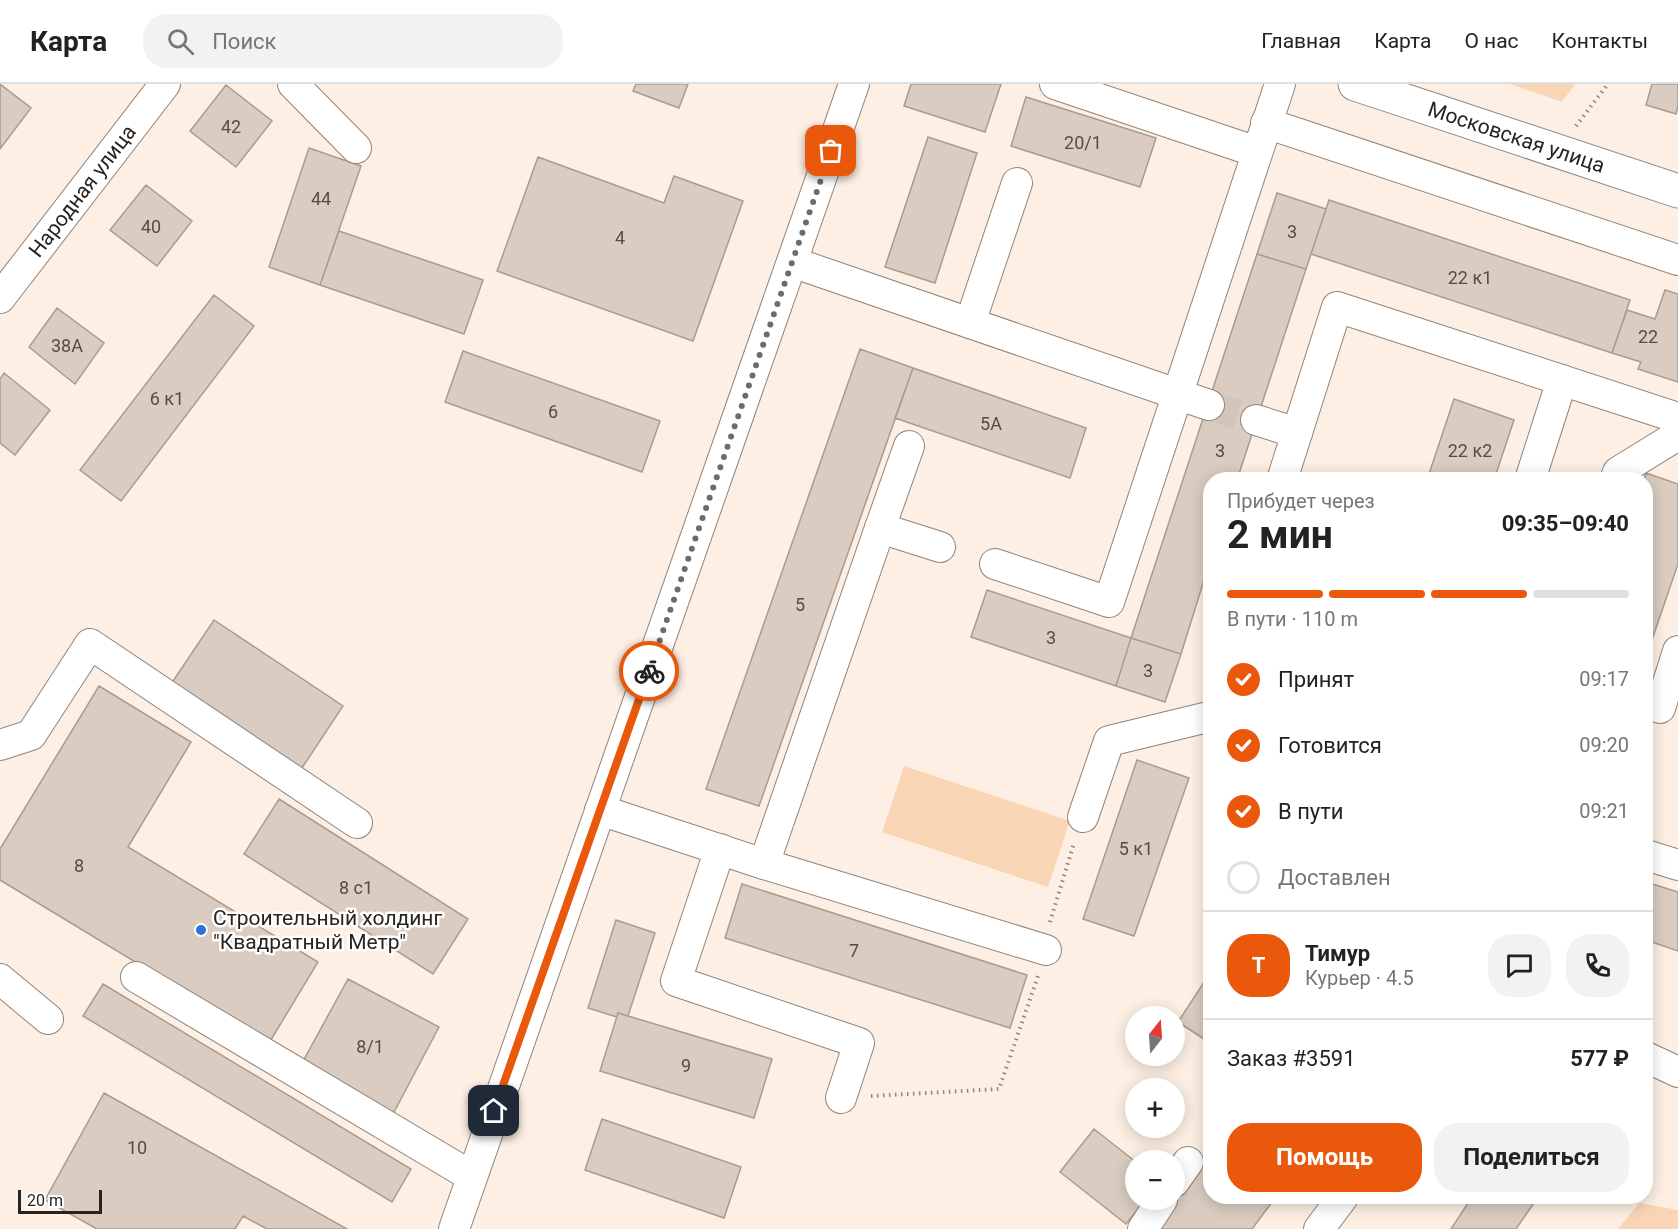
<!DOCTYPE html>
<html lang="ru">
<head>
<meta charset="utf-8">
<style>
  body { margin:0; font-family:Roboto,sans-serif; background:#f2f2f2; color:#222; height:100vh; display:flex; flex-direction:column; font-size:22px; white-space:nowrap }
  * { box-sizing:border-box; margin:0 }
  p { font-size:20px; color:#767676 }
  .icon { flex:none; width:33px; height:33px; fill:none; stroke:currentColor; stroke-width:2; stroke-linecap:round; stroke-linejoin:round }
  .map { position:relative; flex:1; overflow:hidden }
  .details { position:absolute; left:1203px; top:388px; width:450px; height:732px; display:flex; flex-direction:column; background:#fff; border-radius:24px; box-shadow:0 3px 15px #0003 }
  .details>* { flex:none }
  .needle { width:39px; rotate:17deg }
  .tools { position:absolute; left:1125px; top:922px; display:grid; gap:12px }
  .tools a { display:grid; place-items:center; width:60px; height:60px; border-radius:50%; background:#fff; box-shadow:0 3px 15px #0003; font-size:30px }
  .scale { position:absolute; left:18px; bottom:15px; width:84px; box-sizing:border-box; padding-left:6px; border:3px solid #28231f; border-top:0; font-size:16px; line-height:21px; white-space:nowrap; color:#28231f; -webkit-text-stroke:4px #fff; paint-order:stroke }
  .pin { position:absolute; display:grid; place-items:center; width:51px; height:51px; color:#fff; margin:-26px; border-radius:12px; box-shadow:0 3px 9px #0006 }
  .courier { position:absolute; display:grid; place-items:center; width:60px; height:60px; margin:-30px; border:4px solid #ea580c; border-radius:50%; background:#fff; color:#222; box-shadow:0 2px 8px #0007 }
  .overview em { font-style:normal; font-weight:700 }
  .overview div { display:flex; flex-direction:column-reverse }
  .overview { display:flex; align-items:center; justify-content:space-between; height:102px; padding:0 24px }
  h1 { font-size:39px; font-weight:700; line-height:45px }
  .bar { display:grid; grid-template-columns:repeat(4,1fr); gap:9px 6px; align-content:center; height:72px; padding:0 24px }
  .bar i { height:8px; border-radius:4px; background:#e0e0e0 }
  .bar .active { background:#ea580c }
  .bar p { grid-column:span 4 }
  .line { display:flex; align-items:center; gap:15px; padding:0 24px; border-top:2px solid #e0e0e0 }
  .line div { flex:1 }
  .round { display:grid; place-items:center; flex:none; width:63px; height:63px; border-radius:24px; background:#f2f2f2 }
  ol { padding:0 24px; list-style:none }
  li { display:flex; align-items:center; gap:18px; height:66px }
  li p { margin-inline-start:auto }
  li .icon { padding:6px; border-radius:50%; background:#ea580c; color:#fff; stroke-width:4 }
  li:last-child { color:#767676 }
  li i { width:33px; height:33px; border:3px solid #e0e0e0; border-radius:50% }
  .primary-button { display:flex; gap:12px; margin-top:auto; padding:12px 24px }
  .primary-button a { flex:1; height:69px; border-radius:24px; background:#ea580c; color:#fff; font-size:24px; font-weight:700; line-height:69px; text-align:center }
  .primary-button a+a { background:#f2f2f2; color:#222 }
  header { display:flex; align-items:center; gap:36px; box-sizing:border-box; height:84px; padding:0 30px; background:#fff; border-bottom:2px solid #e0e0e0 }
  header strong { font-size:28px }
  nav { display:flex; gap:33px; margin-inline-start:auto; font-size:21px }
  .search { width:420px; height:54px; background:#f2f2f2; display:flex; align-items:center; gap:15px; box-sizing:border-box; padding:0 21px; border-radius:24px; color:#767676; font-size:22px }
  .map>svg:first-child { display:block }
</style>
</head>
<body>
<header>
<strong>Карта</strong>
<div class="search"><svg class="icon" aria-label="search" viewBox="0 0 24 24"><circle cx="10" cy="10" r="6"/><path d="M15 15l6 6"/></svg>Поиск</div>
<nav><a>Главная</a><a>Карта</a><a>О нас</a><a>Контакты</a></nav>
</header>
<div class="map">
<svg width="1678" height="1145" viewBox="0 0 1678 1145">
  <rect width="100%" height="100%" fill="#fdefe3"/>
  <path fill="#f9d4b5" d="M1510 0H1575L1562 18Z
    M904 682 1070 737 1048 803 882 748Z
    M1639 1119 1678 1126V1145H1618Z"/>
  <path fill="#daccc0" stroke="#a89b90" stroke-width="1.5" d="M0 0 31 24 0 65Z
    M636 0H688L679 24 633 7Z
    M911 0H1001L985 48 904 22Z
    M1652 0H1678V22L1676 30 1646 21Z
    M226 1 272 37 236 83 190 47Z
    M1026 13 1156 54 1140 103 1011 62Z
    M928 53 977 69 935 199 885 183Z
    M309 64 361 82 320 201 269 183Z
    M538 73 664 119 674 92 743 117 693 257 497 187Z
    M146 101 192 137 157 182 110 146Z
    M1277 109 1326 125 1306 185 1257 170Z
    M1329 116 1630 216 1612 269 1311 170Z
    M339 147 483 196 464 250 320 201Z
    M1257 170 1306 185 1237 396H1210V477L1181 570 1131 554Z
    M1665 206 1678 210V298L1638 285 1641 278 1612 269 1627 226 1655 235Z
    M214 211 254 242 121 417 80 386Z
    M57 224 104 259 75 300 29 263Z
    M860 265 913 284 759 722 706 705Z
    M463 267 660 337 642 388 445 318Z
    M913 284 1086 344 1070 394 895 334Z
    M4 289 50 326 15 371 0 359V295Z
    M1454 315 1514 336 1494 396H1427Z
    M1646 389 1678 400V480L1646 573V396H1644Z
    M987 506 1131 554 1116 602 971 553Z
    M214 536 343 622 300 687 171 600Z
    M1131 554 1181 570 1165 618 1116 602Z
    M99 602 191 658 128 763 318 878 269 959 0 796V765Z
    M1137 676 1189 694 1134 852 1083 835Z
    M279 715 468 835 433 890 244 770Z
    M1646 798 1678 808V867L1646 856Z
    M742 800 1027 891 1010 944 725 854Z
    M616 836 655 849 628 932 618 929 617 933 588 924Z
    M1210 889V959L1178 938Z
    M348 895 439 943 393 1030 301 981Z
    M103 900 411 1085 392 1118 83 932Z
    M618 929 772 975 754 1034 600 987Z
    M104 1009 347 1145H267L243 1132 235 1145H97L45 1116Z
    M602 1035 741 1083 724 1134 585 1086Z
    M1094 1045 1136 1078V1116H1145L1126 1140 1060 1088Z
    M1210 1071V1113H1276L1252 1145H1155Z
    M1472 1113H1538L1516 1145H1451Z"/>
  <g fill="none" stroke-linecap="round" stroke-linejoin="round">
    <path stroke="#d2c6bc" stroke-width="30" stroke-dasharray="30 15" stroke-linecap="butt" d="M1209 321 1256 336"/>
    <defs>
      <g id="minor">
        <path d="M293 0 356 64"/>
        <path d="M1055 0 1257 68"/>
        <path d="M1266 39 1678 176"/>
        <path d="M792 178 1209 321"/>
        <path id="s1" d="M0 214 165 0"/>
        <path d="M970 239 1017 99"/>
        <path d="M1256 336 1297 349"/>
        <path d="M1282 396 1337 223 1678 334"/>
        <path d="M1530 396 1562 296"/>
        <path d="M1615 396 1618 388 1678 351"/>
        <path d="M880 444 909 362"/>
        <path d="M995 480 1109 518 1280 0"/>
        <path d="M1660 624 1678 567"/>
        <path d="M0 661 31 651 90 560 357 739"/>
        <path d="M600 726 764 780 1046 866"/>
        <path d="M1083 733 1109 657 1208 633H1210"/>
        <path d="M720 765 676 897 859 959 841 1014"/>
        <path d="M1646 771 1678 781"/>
        <path d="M764 780 880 444 940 463"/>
        <path d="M136 893 471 1092"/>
        <path d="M0 895 48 935"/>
        <path d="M1646 973 1678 988"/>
        <path d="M1174 1098 1188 1078"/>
        <path d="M454 1145 854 0"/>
        <path d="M1143 1145 1162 1116"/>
        <path d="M1319 1145 1343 1113"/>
      </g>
      <g id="major">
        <path id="s2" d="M1355 0 1678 107"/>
      </g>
    </defs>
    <use href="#minor" stroke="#908378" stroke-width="32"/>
    <use href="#major" stroke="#908378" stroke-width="35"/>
    <path stroke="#8f867e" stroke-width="4" stroke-dasharray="1.5 4.5" stroke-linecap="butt" d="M1576 42 1608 0
      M1050 838 1074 759
      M871 1012 999 1005 1038 892"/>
    <use href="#minor" stroke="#fff" stroke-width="30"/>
    <use href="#major" stroke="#fff" stroke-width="33"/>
  </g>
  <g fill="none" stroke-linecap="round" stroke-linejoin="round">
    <path stroke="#736a64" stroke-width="6" stroke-dasharray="0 10.8" d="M649 587 831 67"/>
    <path stroke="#ea580c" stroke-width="8" d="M494 1027 649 587"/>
  </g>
  <circle fill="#2772dd" stroke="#fff" stroke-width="2" cx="201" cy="846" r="6"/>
  <g text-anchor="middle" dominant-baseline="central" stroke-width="5" stroke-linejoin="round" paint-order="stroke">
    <g font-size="18" fill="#544d47">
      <text x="231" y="42">42</text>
      <text x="1083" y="58">20/1</text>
      <text x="321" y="114">44</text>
      <text x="151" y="142">40</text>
      <text x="1292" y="147">3</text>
      <text x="620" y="153">4</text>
      <text x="1470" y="193">22 к1</text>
      <text x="1648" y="252">22</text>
      <text x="67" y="261">38А</text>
      <text x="167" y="314">6 к1</text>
      <text x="553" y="327">6</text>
      <text x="991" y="339">5А</text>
      <text x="1220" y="366">3</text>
      <text x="1470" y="366">22 к2</text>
      <text x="800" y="520">5</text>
      <text x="1051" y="553">3</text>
      <text x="1148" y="586">3</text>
      <text x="1136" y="764">5 к1</text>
      <text x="79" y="781">8</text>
      <text x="356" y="803">8 с1</text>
      <text x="854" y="866">7</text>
      <text x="370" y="962">8/1</text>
      <text x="686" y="981">9</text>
      <text x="137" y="1063">10</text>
    </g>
    <g font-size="21" fill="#28231f" stroke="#fff">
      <text stroke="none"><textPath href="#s2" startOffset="170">Московская улица</textPath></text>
      <text stroke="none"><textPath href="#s1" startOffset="135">Народная улица</textPath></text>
    </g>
    <g font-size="21" fill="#28231f" stroke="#fff" text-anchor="start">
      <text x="213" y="834">Строительный холдинг<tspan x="213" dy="24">"Квадратный Метр"</tspan></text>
    </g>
  </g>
</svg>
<div class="tools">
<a><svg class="needle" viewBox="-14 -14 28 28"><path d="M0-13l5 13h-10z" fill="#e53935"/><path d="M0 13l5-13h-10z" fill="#767676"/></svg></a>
<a>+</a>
<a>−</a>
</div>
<div class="scale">20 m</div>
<div class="pin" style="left:831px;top:67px;background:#ea580c"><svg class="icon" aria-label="bag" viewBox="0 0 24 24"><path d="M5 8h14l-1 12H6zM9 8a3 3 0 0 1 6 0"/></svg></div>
<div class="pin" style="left:494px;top:1027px;background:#1f2937"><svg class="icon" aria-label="home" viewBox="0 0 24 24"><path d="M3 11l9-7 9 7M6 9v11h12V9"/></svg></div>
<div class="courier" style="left:649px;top:587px"><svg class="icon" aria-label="bike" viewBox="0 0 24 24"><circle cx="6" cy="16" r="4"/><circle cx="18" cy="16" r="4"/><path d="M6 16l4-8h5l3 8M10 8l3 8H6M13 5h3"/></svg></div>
<section class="details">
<div class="overview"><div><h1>2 мин</h1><p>Прибудет через</p></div><em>09:35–09:40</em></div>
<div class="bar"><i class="active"></i><i class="active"></i><i class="active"></i><i></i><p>В пути · 110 m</p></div>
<ol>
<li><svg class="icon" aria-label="check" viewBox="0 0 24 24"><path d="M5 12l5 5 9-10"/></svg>Принят<p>09:17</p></li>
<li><svg class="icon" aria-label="check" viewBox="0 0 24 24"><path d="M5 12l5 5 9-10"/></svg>Готовится<p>09:20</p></li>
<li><svg class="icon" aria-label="check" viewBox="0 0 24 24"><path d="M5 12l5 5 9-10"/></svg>В пути<p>09:21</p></li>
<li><i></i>Доставлен</li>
</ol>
<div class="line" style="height:108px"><b class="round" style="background:#ea580c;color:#fff">Т</b><div><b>Тимур</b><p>Курьер · 4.5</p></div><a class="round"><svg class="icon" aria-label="chat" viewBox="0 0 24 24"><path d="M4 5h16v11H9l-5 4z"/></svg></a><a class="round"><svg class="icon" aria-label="phone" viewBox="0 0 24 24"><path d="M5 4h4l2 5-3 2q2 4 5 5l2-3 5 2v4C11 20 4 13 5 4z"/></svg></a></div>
<div class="line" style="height:78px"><div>Заказ #3591</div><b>577 ₽</b></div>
<div class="primary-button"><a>Помощь</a><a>Поделиться</a></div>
</section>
</div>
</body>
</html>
